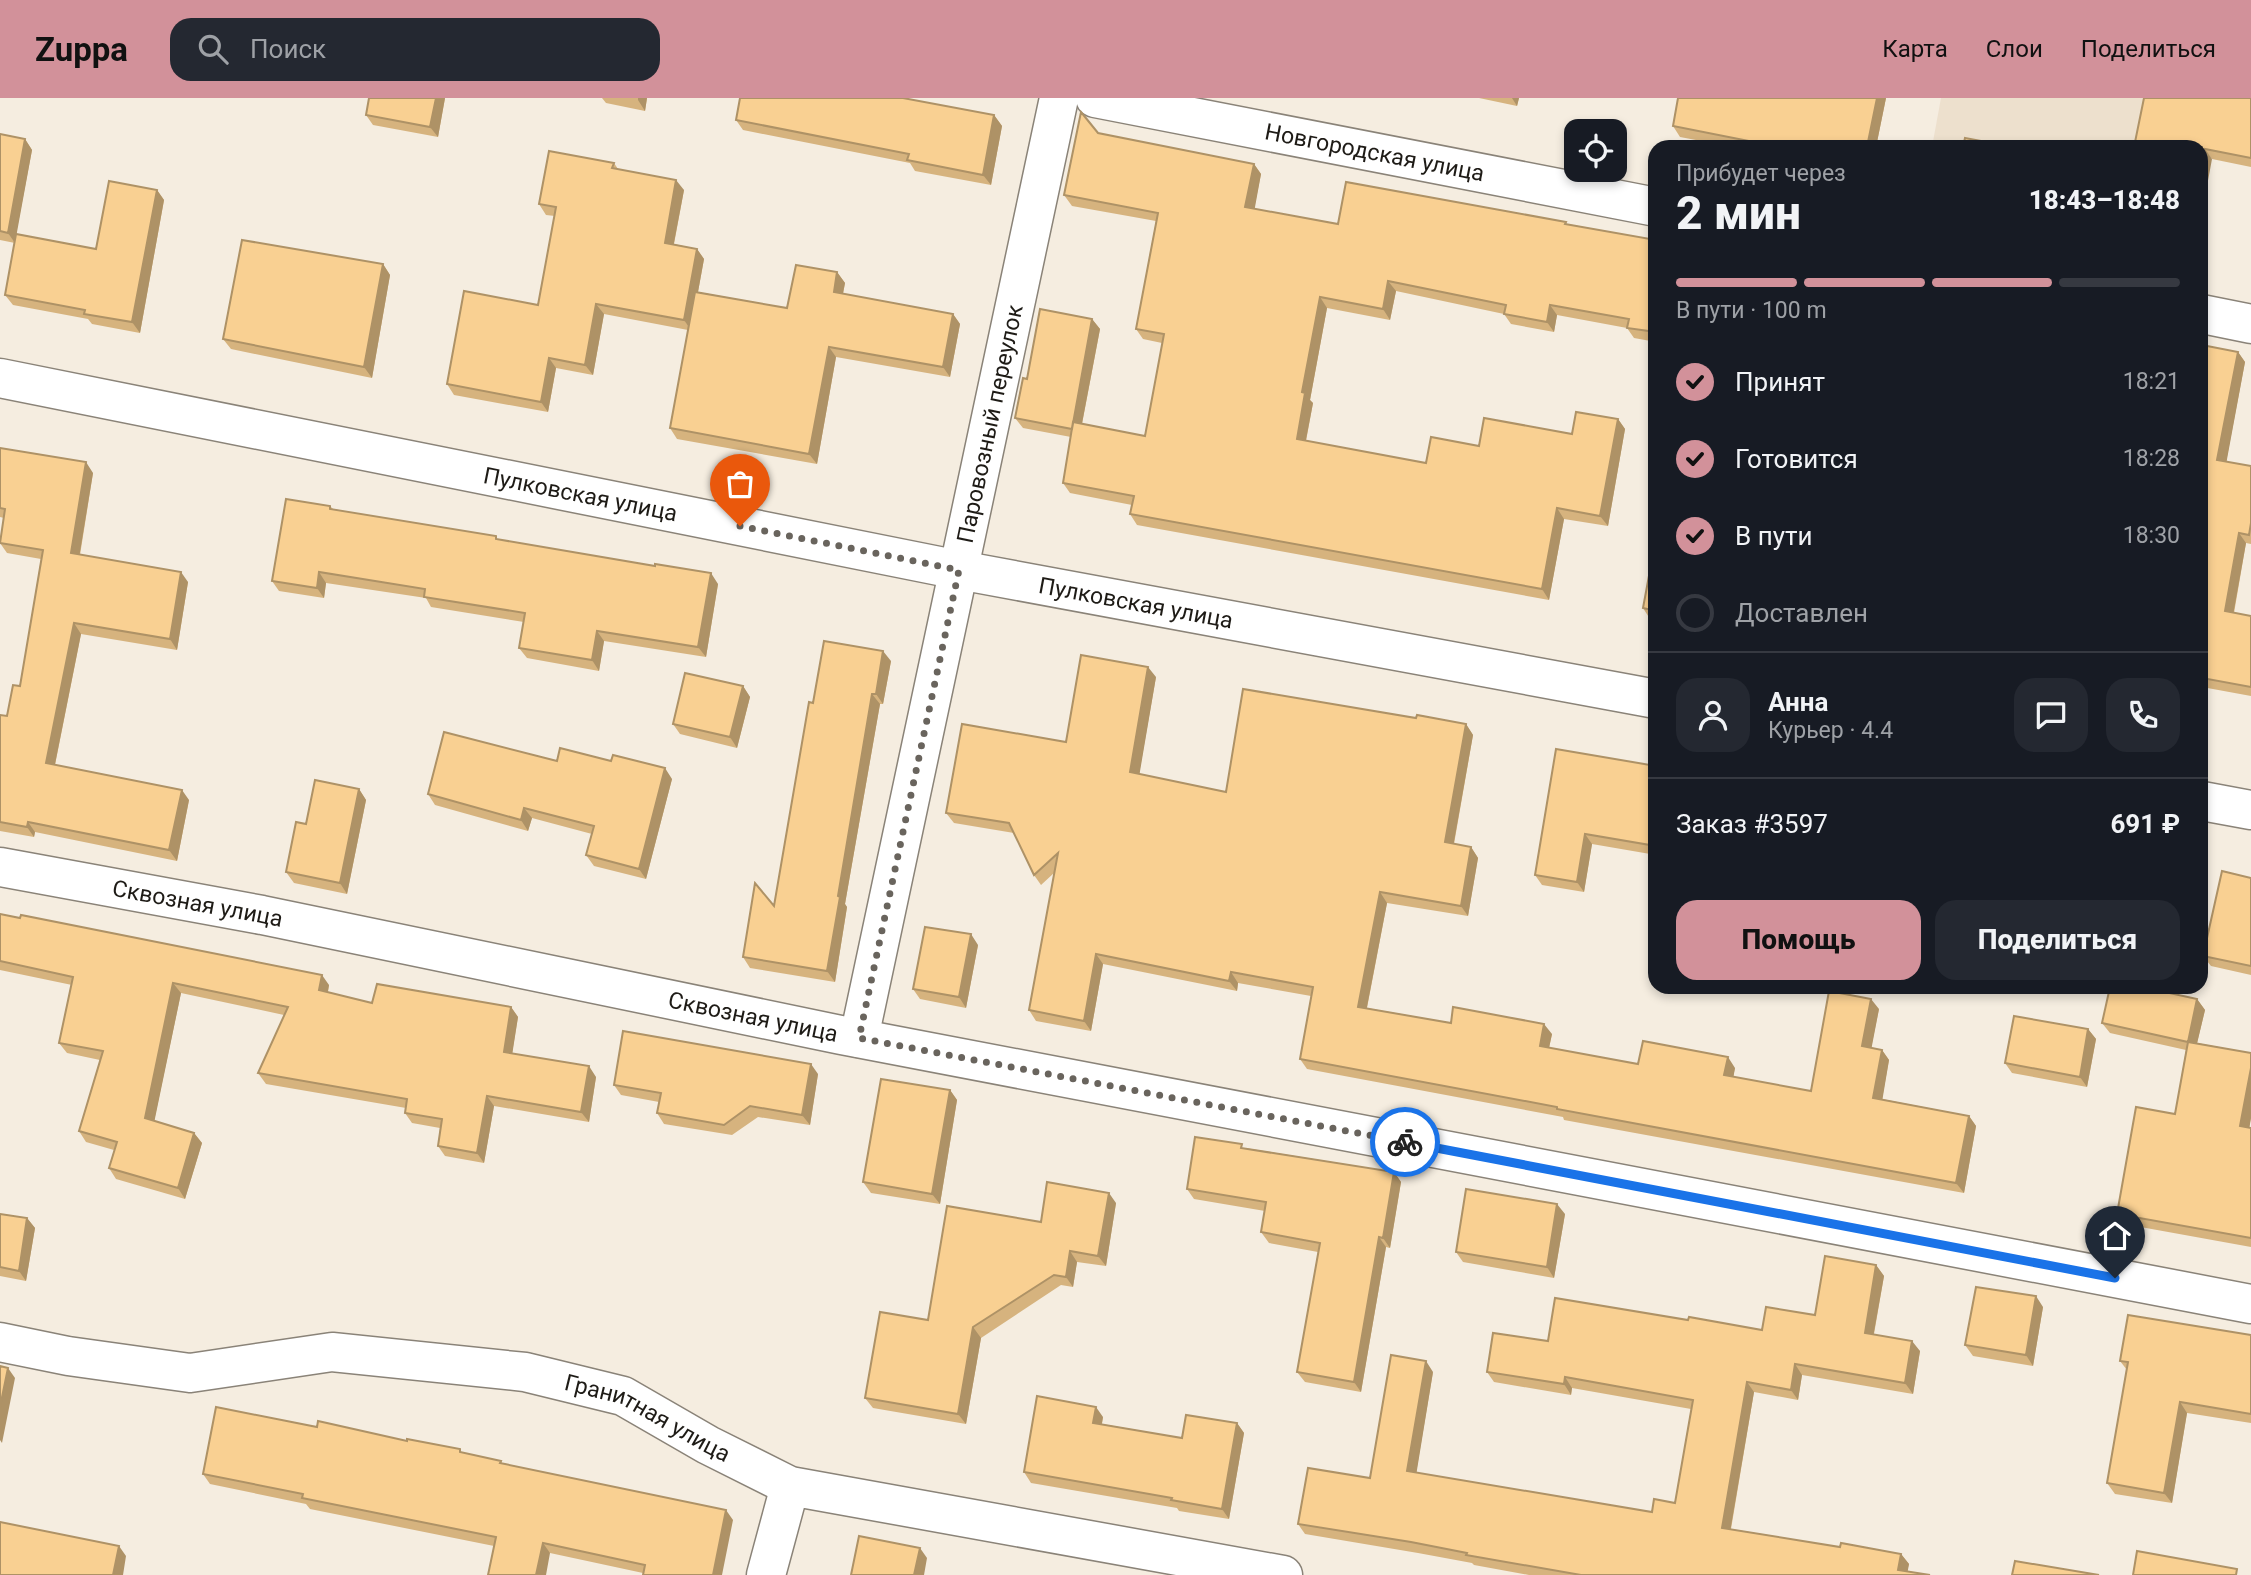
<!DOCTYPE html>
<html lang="ru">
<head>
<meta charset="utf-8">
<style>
  body { margin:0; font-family:Roboto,sans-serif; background:#242831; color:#f1f3f6; height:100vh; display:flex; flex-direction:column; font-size:26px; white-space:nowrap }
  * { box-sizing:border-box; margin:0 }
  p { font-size:23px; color:#9ea1a6 }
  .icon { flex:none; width:38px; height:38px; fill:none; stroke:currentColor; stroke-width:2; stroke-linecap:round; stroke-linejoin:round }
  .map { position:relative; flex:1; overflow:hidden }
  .panel { position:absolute; left:1648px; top:42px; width:560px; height:854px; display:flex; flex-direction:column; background:#171b24; border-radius:21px; box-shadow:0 4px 10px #0003 }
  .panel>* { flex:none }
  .fabs { position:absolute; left:1564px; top:21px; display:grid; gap:14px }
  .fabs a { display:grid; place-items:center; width:63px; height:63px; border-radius:14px; background:#171b24; box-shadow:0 4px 10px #0003; font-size:35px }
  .pin { position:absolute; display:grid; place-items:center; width:60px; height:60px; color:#fff; margin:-72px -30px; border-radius:50% 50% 50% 0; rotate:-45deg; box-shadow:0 0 7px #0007 }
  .pin .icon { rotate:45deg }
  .courier { position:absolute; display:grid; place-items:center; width:70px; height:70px; margin:-35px; border:5px solid #1a73e8; border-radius:50%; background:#fff; color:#222; box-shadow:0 2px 9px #0007 }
  .summary em { font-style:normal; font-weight:800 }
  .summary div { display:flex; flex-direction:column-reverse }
  .summary { display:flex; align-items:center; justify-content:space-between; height:119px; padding:0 28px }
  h1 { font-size:46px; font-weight:800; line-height:52px }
  .bar { display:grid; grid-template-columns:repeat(4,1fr); gap:10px 7px; align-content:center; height:84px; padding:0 28px }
  .bar i { height:9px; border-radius:5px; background:#363941 }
  .bar .selected { background:#d2919a }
  .bar p { grid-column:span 4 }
  .line { display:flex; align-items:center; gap:18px; padding:0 28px; border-top:2px solid #363941 }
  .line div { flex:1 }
  .round { display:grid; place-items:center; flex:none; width:74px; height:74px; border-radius:21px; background:#242831 }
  ol { padding:0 28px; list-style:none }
  li { display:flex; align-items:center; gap:21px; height:77px }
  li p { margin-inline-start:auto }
  li .icon { padding:7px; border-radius:50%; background:#d2919a; color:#111; stroke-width:4 }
  li:last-child { color:#9ea1a6 }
  li i { width:38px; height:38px; border:4px solid #363941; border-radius:50% }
  .action { display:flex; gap:14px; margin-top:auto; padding:14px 28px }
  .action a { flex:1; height:80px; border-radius:21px; background:#d2919a; color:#111; font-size:28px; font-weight:800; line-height:80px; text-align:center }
  .action a+a { background:#242831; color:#f1f3f6 }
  header { display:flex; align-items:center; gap:42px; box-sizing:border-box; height:98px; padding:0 35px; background:#d2919a; color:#111 }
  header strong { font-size:33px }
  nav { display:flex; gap:38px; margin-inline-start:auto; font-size:24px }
  .search { width:490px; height:63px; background:#242831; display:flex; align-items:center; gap:18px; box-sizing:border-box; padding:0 24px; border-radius:21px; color:#9ea1a6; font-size:26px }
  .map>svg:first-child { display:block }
</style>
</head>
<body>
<header>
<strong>Zuppa</strong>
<div class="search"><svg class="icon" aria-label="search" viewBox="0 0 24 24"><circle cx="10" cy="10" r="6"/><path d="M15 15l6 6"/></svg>Поиск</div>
<nav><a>Карта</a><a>Слои</a><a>Поделиться</a></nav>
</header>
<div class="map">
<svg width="2251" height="1477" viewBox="0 0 2251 1477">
  <rect width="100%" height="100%" fill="#f5ede0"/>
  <path fill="#ede0cd" d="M1941 0H2221L2202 49H1932Z"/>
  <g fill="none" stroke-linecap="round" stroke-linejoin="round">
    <defs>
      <g id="minor">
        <path id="s1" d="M1095 0 1656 109"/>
        <path d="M2202 216 2251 226"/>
        <path id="s2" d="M0 280 959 472 1656 601"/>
        <path d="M2202 703 2251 712"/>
        <path id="s3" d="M0 769 262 817 841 937 2251 1206"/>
        <path id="s4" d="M859 940 1059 0"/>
        <path id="s5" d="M0 1244 68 1258 190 1275 332 1254 525 1274 623 1298 708 1347 790 1388 1283 1477"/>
        <path d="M766 1477 790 1388"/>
      </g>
    </defs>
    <use href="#minor" stroke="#8a8378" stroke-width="41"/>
    <use href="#minor" stroke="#fff" stroke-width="38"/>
  </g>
  <path fill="#d6b37e" d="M445 0 438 39 373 27 366 17Z
    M602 0H647L645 13 606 5Z
    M1479 0H1519L1517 8Z
    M1678 0H1886L1876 49H1733L1680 39 1673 28Z
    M2251 0V69L2212 61 2202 49Z
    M994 17 1002 28 991 87 915 73 910 65 743 32 736 22Z
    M1098 35 1254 66 1261 76 1254 111 1338 126H1567L1656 142V244L1634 240 1627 230 1557 217 1554 234 1511 226 1504 216 1396 193 1390 222 1327 210 1310 302 1313 305 1306 343 1426 365 1479 348 1572 336 1618 321 1625 331 1608 428 1564 421 1549 502 1137 427 1130 416 1132 407 1070 395 1063 385 1071 339 1023 330 1015 320 1027 281 1092 221 1100 231 1082 326 1145 338 1162 245 1143 241 1136 231 1156 123 1072 108 1064 97Z
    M0 36 25 41 32 52 16 136 96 151 157 92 164 102 140 235 92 226 88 221 13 207 5 197 15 145 0 142Z
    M614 65 618 71 684 92 674 146 697 151 704 161 698 194 787 210 837 174 845 185 843 196 953 216 960 226 950 279 836 259 817 366 677 341 670 330 688 232 604 216 593 277 556 270 548 314 454 297 447 286 538 207 555 118 546 117 539 106Z
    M383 166 390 177 372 280 231 251 223 241Z
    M2202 247 2238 254 2245 264 2226 364 2251 368V446L2246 445 2234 515 2251 518V598L2202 589Z
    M0 350 93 375 80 457 188 484 177 552 81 536 55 667 189 702 177 763 35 734 34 739 0 733V617L7 618 20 588 41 461 7 455 0 445 4 420 0 419Z
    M330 408 333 411 498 441 718 486 706 559 604 543 599 573 527 560 519 550 524 524 431 509 426 500 326 485 324 500 279 493 272 483Z
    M1656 440V522L1650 521 1643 510Z
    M891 563 883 606H880L845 806 847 809 835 884 750 870 743 859 774 808 813 605Z
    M1156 579 1139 676 1226 694 1416 620 1466 626 1473 637 1454 746 1471 749 1478 760 1468 818 1387 805 1367 910 1451 925 1552 936 1549 950 1638 966 1735 970 1733 979 1811 993 1879 911 1871 950 1882 952 1889 962 1882 1001 1969 1018 1976 1028 1964 1095 1564 1022 1563 1019 1307 971 1300 961 1311 898 1238 885 1237 893 1103 866 1091 933 1036 923 1029 912 1054 775 1041 787 1034 777 1014 735 954 725 946 715 1066 644Z
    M743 588 750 599 737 650 680 636 673 626Z
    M557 663 672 681 646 781 594 768 586 757 592 736 532 720 528 733 435 707 428 696Z
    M1656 668V757L1592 746 1584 794 1542 787 1535 777Z
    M359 691 366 702 347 796 294 785 286 774 306 726Z
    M2251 780V877L2211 868 2203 858Z
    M0 816 329 887 328 894 372 905 511 909 518 919 512 955 596 979 589 1024 494 1008 484 1065 445 1058 438 1048 440 1030 412 1025 405 1015 406 1010 266 986 258 975 284 917 181 895 154 1023 194 1035 202 1045 185 1101 116 1081 109 1070 114 1052 86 1044 79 1033 100 962 67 955 59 945 72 887 0 872Z
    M978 847 966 910 920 901 913 891Z
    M2197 901 2205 912 2197 945 2251 955V1020L2249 1029 2251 1030V1149L2124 1126 2117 1116 2175 1016 2186 952 2110 935 2102 925Z
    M2088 931 2096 941 2087 989 2012 975 2005 965Z
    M818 976 810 1027 758 1019 732 1037 664 1026 657 1015 659 1004 621 997 614 987Z
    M950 992 957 1002 940 1106 871 1095 863 1084Z
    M1245 1050 1394 1074 1401 1084 1390 1150 1386 1149 1361 1294 1305 1284 1297 1274 1318 1154 1269 1145 1261 1134 1265 1113 1194 1101 1187 1091Z
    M1116 1105 1106 1168 1077 1164 1073 1189 1061 1187 981 1240 966 1326 873 1310 865 1300 928 1222 1041 1124Z
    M0 1116 27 1120 35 1130 26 1183 0 1178Z
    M1565 1116 1554 1180 1463 1164 1456 1154Z
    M1876 1167 1884 1178 1874 1236 1920 1253 1913 1296 1802 1277 1798 1302 1754 1294 1731 1431 1840 1449 1901 1456 1909 1466 1907 1473 1930 1477H1529L1474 1467 1472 1465 1418 1455 1305 1436 1298 1426 1370 1380 1433 1274 1416 1375 1652 1414 1675 1405 1691 1311 1572 1290 1571 1297 1494 1284 1487 1274 1548 1243 1688 1222 1762 1232 1815 1217Z
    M2043 1209 2033 1268 1973 1258 1965 1247Z
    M2251 1237V1325L2187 1315 2172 1405 2115 1396 2107 1385 2127 1272 2120 1263Z
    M1103 1319 1102 1326 1182 1340 1237 1325 1244 1335 1229 1421 1179 1413 1177 1410 1031 1385 1024 1374Z
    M317 1329 501 1363 502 1365 733 1422 643 1475 550 1455 494 1448 310 1411 306 1406 210 1386 203 1376Z"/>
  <path fill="#ae9266" d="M436 0H445L438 39 430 29Z
    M638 0H647L645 13 638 2Z
    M1512 0H1519L1517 8Z
    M1877 0H1886L1876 49H1867Z
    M994 17 1002 28 991 87 983 77Z
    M25 41 32 52 15 145 8 135Z
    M2205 51 2212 61 2202 115V67Z
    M1254 66 1261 76 1253 120 1245 109Z
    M676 82 684 92 672 155 665 145Z
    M157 92 164 102 140 235 132 224Z
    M697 151 704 161 691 232 684 222Z
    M383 166 390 177 372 280 364 269Z
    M837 174 845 185 841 205 834 194Z
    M1388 183 1396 193 1390 222 1383 211Z
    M1320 199 1327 210 1310 302 1313 305 1304 352 1297 341 1302 294Z
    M596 206 604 216 593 277 585 267Z
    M1550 207 1557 217 1554 234 1547 224Z
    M953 216 960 226 950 279 943 269Z
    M1092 221 1100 231 1079 341 1072 331Z
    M829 249 836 259 817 366 809 356Z
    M2238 254 2245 264 2225 372 2217 362Z
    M549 260 556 270 548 314 541 304Z
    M1618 321 1625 331 1608 428 1600 418Z
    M86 364 93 375 78 466 71 455Z
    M1557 410 1564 421 1549 502 1542 491Z
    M2239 435 2246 445 2232 523 2225 513Z
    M181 474 188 484 177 552 170 541Z
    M319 474 326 485 324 500 317 490Z
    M711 475 718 486 706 559 698 549Z
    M74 525 81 536 53 676 46 665Z
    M597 533 604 543 599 573 592 562Z
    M883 553 891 563 883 606 876 596Z
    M1148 569 1156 579 1138 685 1130 674Z
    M743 588 750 599 737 650 730 639Z
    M872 596 880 606 845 806 847 809 835 884 827 873 838 798Z
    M1466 626 1473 637 1452 755 1445 744Z
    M665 670 672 681 646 781 639 771Z
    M359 691 366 702 347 796 340 785Z
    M182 692 189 702 177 763 169 752Z
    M524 710 532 720 528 733 521 722Z
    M28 724 35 734 34 739 27 729Z
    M1585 736 1592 746 1584 794 1577 784Z
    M1471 749 1478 760 1468 818 1461 808Z
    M1380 794 1387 805 1365 919 1358 909Z
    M971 836 978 847 966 910 959 899Z
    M1096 856 1103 866 1091 933 1084 923Z
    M1231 874 1238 885 1237 893 1229 883Z
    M322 877 329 887 326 903 319 892Z
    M173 885 181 895 153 1030 145 1020Z
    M1871 901 1879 911 1870 958 1862 948Z
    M2197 901 2205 912 2195 954 2188 944Z
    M511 909 518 919 511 964 504 954Z
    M1544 926 1552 936 1547 959 1540 948Z
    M2088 931 2096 941 2087 989 2080 979Z
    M1882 952 1889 962 1881 1010 1873 1000Z
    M1728 959 1735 970 1732 987 1724 977Z
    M811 966 818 976 810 1027 802 1017Z
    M589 968 596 979 589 1024 581 1014Z
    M2251 970V1020L2248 1038 2240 1028Z
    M950 992 957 1002 940 1106 932 1096Z
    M487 998 494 1008 484 1065 477 1055Z
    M1969 1018 1976 1028 1964 1095 1956 1085Z
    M194 1035 202 1045 185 1101 178 1090Z
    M1394 1074 1401 1084 1390 1150 1383 1140Z
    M1109 1095 1116 1105 1106 1168 1098 1158Z
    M1557 1106 1565 1116 1554 1180 1547 1169Z
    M27 1120 35 1130 26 1183 19 1173Z
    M1379 1139 1386 1149 1361 1294 1354 1284Z
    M1070 1153 1077 1164 1073 1189 1066 1179Z
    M1876 1167 1884 1178 1872 1245 1865 1235Z
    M2036 1198 2043 1209 2033 1268 2026 1257Z
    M973 1229 981 1240 966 1326 958 1316Z
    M1912 1243 1920 1253 1913 1296 1905 1285Z
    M1426 1263 1433 1274 1415 1384 1407 1373Z
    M1795 1266 1802 1277 1798 1302 1791 1292Z
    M8 1270 15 1280 2 1345 0 1342V1309Z
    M1565 1279 1572 1290 1571 1297 1564 1286Z
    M1747 1284 1754 1294 1729 1440 1722 1430Z
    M2180 1304 2187 1315 2172 1405 2164 1395Z
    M1096 1309 1103 1319 1100 1335 1093 1325Z
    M1237 1325 1244 1335 1229 1421 1222 1411Z
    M726 1412 733 1422 722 1477H713Z
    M543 1445 550 1455 546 1477H536Z
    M119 1448 126 1458 123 1477H113Z
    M920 1450 927 1460 924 1477H914Z
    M1901 1456 1909 1466 1907 1477 1898 1472Z"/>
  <path fill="#f9d092" stroke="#ae9266" stroke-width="2" d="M369 0H436L430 29 366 17Z
    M740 0H903L994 17 983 77 907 62 909 56 736 22Z
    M1678 0H1877L1867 49H1779L1673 28Z
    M2144 0H2251V60L2205 51 2202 67V49H2134Z
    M1081 14 1098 35 1254 66 1245 109 1338 126 1346 84 1566 124 1565 126 1656 142V234L1627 230 1629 221 1550 207 1547 224 1504 216 1506 207 1388 183 1383 211 1320 199 1302 294 1305 295 1297 341 1426 365 1431 339 1479 348 1484 320 1572 336 1576 314 1618 321 1600 418 1557 410 1542 491 1130 416 1134 398 1063 385 1073 324 1145 338 1164 236 1136 231 1158 115 1064 97Z
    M0 36 25 41 8 135 0 133Z
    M1965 40 2013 49H1963Z
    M549 53 614 65 612 70 676 82 665 145 697 151 684 222 596 206 585 267 549 260 541 304 447 286 464 193 538 207 556 109 539 106Z
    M109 83 157 92 132 224 84 216 85 212 5 197 16 136 96 151Z
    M242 142 383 166 364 269 223 241Z
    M796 167 837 174 834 194 953 216 943 269 829 249 809 356 670 330 695 194 787 210Z
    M1040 211 1092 221 1072 331 1015 320 1023 280 1027 281Z
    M2202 247 2238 254 2217 362 2251 368V425L2249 437 2239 435 2225 513 2251 518V589L2202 580Z
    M0 350 86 364 71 455 181 474 170 541 74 525 46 665 182 692 169 752 28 724 27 729 0 724V617L7 618 13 587 20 588 43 452 0 445 5 411 0 410Z
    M286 401 330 408V411L496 438V441L655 468V466L711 475 698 549 597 533 592 562 519 550 525 515 424 499 425 491 319 474 317 490 272 483Z
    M1656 440V513L1643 510Z
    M824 543 883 553 876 596H872L838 798 840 799 827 873 743 859 755 785 774 808 809 604 813 605Z
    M1081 557 1148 569 1130 674 1226 694 1243 591 1416 620 1417 617 1466 626 1445 744 1471 749 1461 808 1380 794 1358 909 1451 925 1453 909 1544 926 1540 948 1638 966 1643 943 1728 959 1724 977 1811 993 1829 893 1871 901 1862 948 1882 952 1873 1000 1969 1018 1956 1085 1557 1011V1009L1300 961 1313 889 1231 874 1229 883 1096 856 1084 923 1029 912 1058 755 1034 777 1009 725 946 715 962 626 1066 644Z
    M685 575 743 588 730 639 673 626Z
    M444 634 557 663 560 650 611 663 613 657 665 670 639 771 586 757 594 728 524 710 521 722 428 696Z
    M1556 651 1656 668V748L1585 736 1577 784 1535 777Z
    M315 682 359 691 340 785 286 774 296 724 306 726Z
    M2222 773 2251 780V868L2203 858Z
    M0 816 20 820 21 817 322 877 319 892 372 905 377 886 511 909 504 954 589 968 581 1014 487 998 477 1055 438 1048 442 1021 405 1015 407 1001 258 975 288 909 173 885 145 1020 194 1035 178 1090 109 1070 117 1044 79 1033 103 953 59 945 73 879 0 863Z
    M925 829 971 836 959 899 913 891Z
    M2110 889H2142L2197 901 2188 944 2102 925Z
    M2014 918 2088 931 2080 979 2005 965Z
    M623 933 811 966 802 1017 750 1008 724 1027 657 1015 661 995 614 987Z
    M2188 944 2251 955V970L2240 1028 2251 1030V1140L2117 1116 2136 1009 2175 1016Z
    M881 981 950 992 932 1096 863 1084Z
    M1195 1039 1242 1046 1241 1050 1394 1074 1383 1140 1379 1139 1354 1284 1297 1274 1320 1145 1261 1134 1266 1104 1187 1091Z
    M1047 1084 1109 1095 1098 1158 1070 1153 1066 1179 1054 1177 973 1229 958 1316 865 1300 880 1214 928 1222 947 1108 1041 1124Z
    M1466 1091 1557 1106 1547 1169 1456 1154Z
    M0 1116 27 1120 19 1173 0 1169Z
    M1825 1158 1876 1167 1865 1235 1912 1243 1905 1285 1795 1266 1791 1292 1747 1284 1722 1430 1840 1449 1841 1445 1901 1456 1898 1472 1930 1477H1581L1466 1457 1467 1455 1411 1444 1298 1426 1308 1370 1370 1380 1391 1257 1426 1263 1407 1373 1652 1414 1654 1401 1675 1405 1693 1302 1565 1279 1564 1286 1487 1274 1493 1235 1548 1243 1555 1200 1688 1222 1689 1219 1762 1232 1766 1209 1815 1217Z
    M1976 1189 2036 1198 2026 1257 1965 1247Z
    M2128 1217 2251 1237V1316L2180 1304 2164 1395 2107 1385 2128 1264 2120 1263Z
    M0 1268 8 1270 0 1309Z
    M1037 1298 1096 1309 1093 1325 1182 1340 1186 1317 1237 1325 1222 1411 1171 1402 1172 1400 1024 1374Z
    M216 1309 317 1329 318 1323 407 1343V1341L460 1351V1354L501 1363 500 1365 726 1412 713 1477H643L645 1467 543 1445 536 1477H488L496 1439 302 1400 303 1396 203 1376Z
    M0 1424 119 1448 113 1477H0Z
    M859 1438 920 1450 914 1477H851Z
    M2137 1453 2237 1471 2236 1477H2133Z
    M2015 1463 2099 1477H2012Z"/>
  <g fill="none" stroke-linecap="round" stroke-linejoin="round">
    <path stroke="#69645d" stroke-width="7" stroke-dasharray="0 12.6" d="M740 428 959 472 859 940 1405 1044"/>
    <path stroke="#1a73e8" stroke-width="9" d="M1405 1044 2115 1180"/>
  </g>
  <g text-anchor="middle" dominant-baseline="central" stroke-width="5" stroke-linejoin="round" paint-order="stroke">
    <g font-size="23" fill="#1e1b16" stroke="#f5ede0">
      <text stroke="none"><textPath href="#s1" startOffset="285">Новгородская улица</textPath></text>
      <text stroke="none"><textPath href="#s4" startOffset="628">Паровозный переулок</textPath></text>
      <text stroke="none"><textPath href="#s2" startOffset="592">Пулковская улица</textPath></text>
      <text stroke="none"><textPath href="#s2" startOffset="1158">Пулковская улица</textPath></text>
      <text stroke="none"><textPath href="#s3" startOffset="201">Сквозная улица</textPath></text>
      <text stroke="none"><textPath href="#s3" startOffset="768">Сквозная улица</textPath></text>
      <text stroke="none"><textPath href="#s5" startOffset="662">Гранитная улица</textPath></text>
    </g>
  </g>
</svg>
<div class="fabs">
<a><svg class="icon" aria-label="locate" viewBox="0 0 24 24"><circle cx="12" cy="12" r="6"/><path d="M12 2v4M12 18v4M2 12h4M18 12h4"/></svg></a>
</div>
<div class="pin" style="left:740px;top:428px;background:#ea580c"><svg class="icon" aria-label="bag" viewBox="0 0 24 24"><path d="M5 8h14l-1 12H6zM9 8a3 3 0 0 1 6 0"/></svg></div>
<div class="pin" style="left:2115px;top:1180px;background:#1f2937"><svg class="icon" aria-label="home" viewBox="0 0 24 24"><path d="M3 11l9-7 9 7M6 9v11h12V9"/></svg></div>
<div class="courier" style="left:1405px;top:1044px"><svg class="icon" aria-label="bike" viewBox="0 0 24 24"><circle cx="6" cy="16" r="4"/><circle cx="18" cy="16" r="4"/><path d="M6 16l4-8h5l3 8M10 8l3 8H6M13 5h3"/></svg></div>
<section class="panel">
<div class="summary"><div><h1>2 мин</h1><p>Прибудет через</p></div><em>18:43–18:48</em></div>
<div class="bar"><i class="selected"></i><i class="selected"></i><i class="selected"></i><i></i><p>В пути · 100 m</p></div>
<ol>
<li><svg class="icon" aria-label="check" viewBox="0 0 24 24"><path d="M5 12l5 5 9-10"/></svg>Принят<p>18:21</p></li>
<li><svg class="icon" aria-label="check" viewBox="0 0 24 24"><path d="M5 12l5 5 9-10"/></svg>Готовится<p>18:28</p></li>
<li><svg class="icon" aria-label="check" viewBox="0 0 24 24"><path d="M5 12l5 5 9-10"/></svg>В пути<p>18:30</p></li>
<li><i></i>Доставлен</li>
</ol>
<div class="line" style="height:126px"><a class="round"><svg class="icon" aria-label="person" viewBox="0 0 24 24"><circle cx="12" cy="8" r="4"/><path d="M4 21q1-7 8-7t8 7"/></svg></a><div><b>Анна</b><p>Курьер · 4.4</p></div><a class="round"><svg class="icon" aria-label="chat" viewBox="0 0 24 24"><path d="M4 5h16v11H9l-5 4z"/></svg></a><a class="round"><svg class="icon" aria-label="phone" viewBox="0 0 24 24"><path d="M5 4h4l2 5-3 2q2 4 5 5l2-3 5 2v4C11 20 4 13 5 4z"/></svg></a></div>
<div class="line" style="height:91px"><div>Заказ #3597</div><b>691 ₽</b></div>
<div class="action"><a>Помощь</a><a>Поделиться</a></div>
</section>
</div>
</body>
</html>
